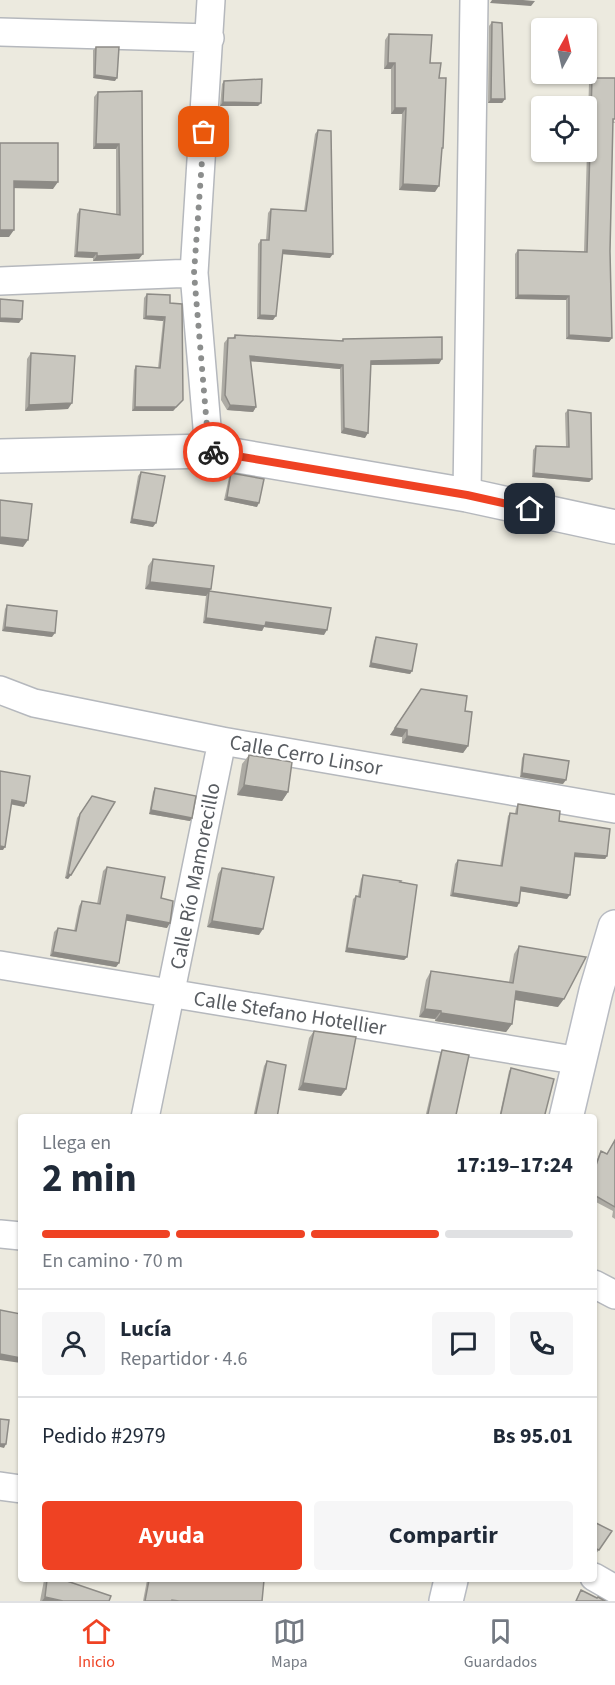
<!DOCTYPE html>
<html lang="es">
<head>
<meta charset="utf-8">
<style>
  body { margin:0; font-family:"Source Sans 3",sans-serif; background:#f6f6f7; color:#1f2937; height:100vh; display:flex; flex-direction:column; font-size:22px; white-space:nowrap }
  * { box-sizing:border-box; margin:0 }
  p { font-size:20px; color:#747a83 }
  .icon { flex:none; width:33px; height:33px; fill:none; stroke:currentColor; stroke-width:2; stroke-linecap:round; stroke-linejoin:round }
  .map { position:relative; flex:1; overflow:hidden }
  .sheet { position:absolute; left:18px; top:1114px; width:579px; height:468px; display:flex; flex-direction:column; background:#fff; border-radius:6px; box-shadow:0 2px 4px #0004 }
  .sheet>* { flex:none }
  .needle { width:39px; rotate:8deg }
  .buttons { position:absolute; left:531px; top:18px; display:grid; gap:12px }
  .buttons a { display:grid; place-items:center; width:66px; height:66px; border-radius:6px; background:#fff; box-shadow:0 2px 4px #0004; font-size:30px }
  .pin { position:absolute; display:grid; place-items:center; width:51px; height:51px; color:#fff; margin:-26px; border-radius:12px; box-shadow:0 3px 9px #0006 }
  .courier { position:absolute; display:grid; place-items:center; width:60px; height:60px; margin:-30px; border:4px solid #ef4223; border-radius:50%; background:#fff; color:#222; box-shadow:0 2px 8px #0007 }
  .overview em { font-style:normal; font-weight:700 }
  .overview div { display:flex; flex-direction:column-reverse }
  .overview { display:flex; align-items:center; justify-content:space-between; height:102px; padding:0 24px }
  h1 { font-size:39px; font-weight:700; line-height:45px }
  .bar { display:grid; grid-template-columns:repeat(4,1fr); gap:9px 6px; align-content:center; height:72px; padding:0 24px }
  .bar i { height:8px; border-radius:4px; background:#e0e1e3 }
  .bar .active { background:#ef4223 }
  .bar p { grid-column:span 4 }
  .line { display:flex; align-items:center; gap:15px; padding:0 24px; border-top:2px solid #e0e1e3 }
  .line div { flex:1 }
  .round { display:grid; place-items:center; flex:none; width:63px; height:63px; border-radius:6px; background:#f6f6f7 }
  .action { display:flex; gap:12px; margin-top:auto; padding:12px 24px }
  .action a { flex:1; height:69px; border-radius:6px; background:#ef4223; color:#fff; font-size:24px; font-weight:700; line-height:69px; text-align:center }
  .action a+a { background:#f6f6f7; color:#1f2937 }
  .menu { display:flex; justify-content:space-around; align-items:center; height:84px; border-top:2px solid #e0e1e3; background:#fff; font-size:16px; color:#747a83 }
  .menu a { display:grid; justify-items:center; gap:3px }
  .menu .active { color:#ef4223 }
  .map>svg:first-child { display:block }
</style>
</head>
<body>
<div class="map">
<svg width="615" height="1601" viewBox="0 0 615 1601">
  <rect width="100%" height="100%" fill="#eceadf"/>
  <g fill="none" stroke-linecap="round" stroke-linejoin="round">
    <defs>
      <path id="minor" d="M0 32 210 38
        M0 281 194 273
        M209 451 194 273 211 0
        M467 495 474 0
        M0 690 34 703 222 741 615 809
        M0 965 580 1061
        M145 1118 222 741
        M0 1234 21 1236
        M594 1284 615 1295
        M0 1486 21 1489
        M594 1577 615 1589"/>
      <path id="tertiary" d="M0 456 209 451 467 495 615 527"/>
      <path id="secondary" d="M566 1118 596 991 615 927
        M446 1601 451 1580"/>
    </defs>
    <use href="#minor" stroke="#b5b8bd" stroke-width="30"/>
    <use href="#tertiary" stroke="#b5b8bd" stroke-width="36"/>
    <use href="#secondary" stroke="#b8bbc2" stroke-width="36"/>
    <use href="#minor" stroke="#fff" stroke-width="27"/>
    <use href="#tertiary" stroke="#fff" stroke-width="33"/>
    <use href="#secondary" stroke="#fff" stroke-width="33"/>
  </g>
  <path fill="#adaba4" d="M492 22 505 99 502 103H488L489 26Z
    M389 34 430 63 439 78 441 150 435 192 399 190 402 114H391V69H384L385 40Z
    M96 47 115 81 93 78V50Z
    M592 78 615 123H613L610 251 612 338 609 342 566 339V300L515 299V254L518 250 584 252 589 82Z
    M224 81 258 106H220L222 84Z
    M142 91 139 259 93 261V258L74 257 77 214 80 209 116 214V149H93L94 97 98 92Z
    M318 130 330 258 283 254 273 320 257 319 258 244 261 240H266L268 213 271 209 304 211 315 134Z
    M147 294 170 303 183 400 173 411H132L134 370 136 366 158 368 163 321 143 319 144 298Z
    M235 335 341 341 343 339 439 364 371 365 365 438 341 433 340 369 250 361 256 407 253 412 227 410 221 400 224 343 228 338H233Z
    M31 353 68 409 25 411 27 359Z
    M568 410 592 479 589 482 532 477 533 450 536 446 566 447 565 413Z
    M141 472 153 527 130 523 138 476Z
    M231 473 257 507 224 500 229 477Z
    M153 559 211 589 209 591 324 635 264 627 262 631 203 623 206 596 145 589 148 566Z
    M7 605 52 637 2 631 5 609Z
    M376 637 412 671 410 674 369 667 374 641Z
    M421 689 468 746 463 753 402 743V737L390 735Z
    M524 754 563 784 520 777 522 758Z
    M249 755 288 792 282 801 237 795 242 764Z
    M155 788 192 818 190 821 149 814 153 792Z
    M92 796 71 875 68 879 65 878 77 818Z
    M518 804 559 821 607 856 605 859 575 857 567 899 520 891 519 903 517 907 450 896 455 864 458 860 500 866 508 816 510 813H515L516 808Z
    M107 867 161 898 167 928 126 920 119 963 116 967 50 956 54 932 58 928 74 931 79 906 82 901 97 904 103 871Z
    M222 868 259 935 207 927 218 874Z
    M363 875 407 957 404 960 345 952 353 899 356 896H358L361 879Z
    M519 946 558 1007 515 1000 512 1024 506 1032 435 1021V1019L419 1017 426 980 431 971 509 982 514 954Z
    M314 1031 346 1089 341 1096 298 1090 309 1038Z
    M442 1050 456 1115 472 1118H425L440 1054Z
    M267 1061 277 1118H253L264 1066Z
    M511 1068 544 1118H499L509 1071Z
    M615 1140V1219L612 1217 613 1211 594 1201V1167L599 1155 601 1151 607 1154Z
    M594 1522 612 1531 596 1554 594 1552Z
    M44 1580H64L109 1601H40Z
    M147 1580H264L262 1601H143Z"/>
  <path fill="#8d8b86" d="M492 0H523L535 1 531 6 490 3Z
    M388 63H395L391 69H384Z
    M95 75 117 78 115 81 93 78Z
    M491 99H505L502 103H488Z
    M223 102 261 103 258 106H220Z
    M395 108H406L402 114H391Z
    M96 144H119L116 149H93Z
    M14 181 58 182 53 189 9 188Z
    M403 184 439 186 435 192 399 190Z
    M0 230H14L9 237H0Z
    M283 250 333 254 330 258 281 254Z
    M77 252 97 253 93 258 74 257Z
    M143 254 139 259 93 261 97 256Z
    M518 295 569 296 566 300 515 299Z
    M260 315 276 316 273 320 257 319Z
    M146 316 165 317 163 321 143 319Z
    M0 318 22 319 19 323 0 322Z
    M569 335 612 338 609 342 566 339Z
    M250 356 343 365 340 369 247 361Z
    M442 359 439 364 368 365 371 361Z
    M183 400 173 411H132L135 407Z
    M72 403 68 409 25 411 29 405Z
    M230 405 256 407 253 412 227 410Z
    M344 428 368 433 365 438 341 433Z
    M534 473 592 479 589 482 532 477Z
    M227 497 259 503 257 507 224 500Z
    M132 519 156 523 153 527 130 523Z
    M0 537 28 540 23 547 0 544Z
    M150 582 211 589 206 596 145 589Z
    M206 618 266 622 327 630 324 635 264 627 262 631 203 623Z
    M5 627 55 633 52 637 2 631Z
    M371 663 412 671 410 674 369 667Z
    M395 728 407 730 402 737 390 735Z
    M407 736 468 746 463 753 402 743Z
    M522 773 566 780 563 784 520 777Z
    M244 785 288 792 282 801 237 795Z
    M12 800 26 803 24 807 9 804Z
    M151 810 192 818 190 821 149 814Z
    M0 846 5 847 3 850H0Z
    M575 853 607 856 605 859 573 857Z
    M68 874 71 875 68 879 65 878Z
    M521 887 570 895 567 899 518 891Z
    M453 893 519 903 517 907 450 896Z
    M127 915 170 923 167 928 123 920Z
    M212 921 263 929 259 935 207 927Z
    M347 948 407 957 404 960 345 952Z
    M53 952 119 963 116 967 50 956Z
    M516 991 564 999 558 1007 510 999Z
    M425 1009 441 1011 435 1019 419 1017Z
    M441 1013 512 1024 506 1032 435 1021Z
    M303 1083 346 1089 341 1096 298 1090Z
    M0 1354 21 1358V1363L0 1360Z
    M0 1444H6L4 1448 0 1447Z
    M45 1597 63 1601H42Z"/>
  <path fill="#c9c7bf" stroke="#8d8b86" stroke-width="1.5" d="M492 22 502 23 505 99H491Z
    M389 34 432 35 430 63H441L439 78H446L443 148H442L439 186 403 184 406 108H395V63H388Z
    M96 47H119L117 78 95 75Z
    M592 78H615V119H613L610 251 612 338 569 335V296L518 295V250L587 252Z
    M262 79 261 103 223 102 224 81Z
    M142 91 143 254 97 256V253L77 252 80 209 120 215 119 144H96L98 92Z
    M318 130 331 131 333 254 283 250 276 316 260 315 261 240H269L271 209 306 211Z
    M0 143H58V182L14 181V230H0Z
    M147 294 170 295V303L182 304 183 400 176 407H135L136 366 160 368 165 317 146 316Z
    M0 299 23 301 22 319 0 318Z
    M235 335 343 341V339L442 337V359L371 361 368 433 344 428 343 365 250 356 256 407 230 405 225 395 228 338H235Z
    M31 353 75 356 72 403 29 405Z
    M568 410 591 413 592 479 534 473 536 446 569 447Z
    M141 472 165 476 156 523 132 519Z
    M231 473 264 479 259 503 227 497Z
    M0 500 32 504 28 540 0 537Z
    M153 559 214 566 211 589 150 582Z
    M209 591 331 608 327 630 266 622 265 626 206 618Z
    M7 605 57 611 55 633 5 627Z
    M376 637 417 644 412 671 371 663Z
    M421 689 467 696 465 711 472 712 468 746 407 736V730L395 728Z
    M524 754 569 761 566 780 522 773Z
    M249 755 292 762 288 792 244 785Z
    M0 771 30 776 26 803 12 800 5 847 0 846Z
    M155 788 196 796 192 818 151 810Z
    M92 796 115 802 71 875 68 874 80 814Z
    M518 804 560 811 559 821 610 829 607 856 575 853 570 895 521 887 519 903 453 893 458 860 502 866 510 813 517 814Z
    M107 867 165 877 161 898 173 901 170 923 127 915 119 963 53 952 58 928 76 931 82 901 100 904Z
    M222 868 274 877 263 929 212 921Z
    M363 875 401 881 400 882 417 885 407 957 347 948 356 896 360 897Z
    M519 946 586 957 564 999 516 991 512 1024 441 1013V1011L425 1009 431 971 513 983Z
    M314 1031 356 1037 346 1089 303 1083Z
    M442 1050 469 1055 456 1115 472 1118H427Z
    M267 1061 286 1065 277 1118H255Z
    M511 1068 554 1079 544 1118H500Z
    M615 1140V1207L594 1195V1171L601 1151 607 1154Z
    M0 1310 21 1314V1358L0 1354Z
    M0 1419 9 1420 6 1444H0Z
    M594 1522 612 1531 599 1550 594 1548Z
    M47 1580H64L111 1596 109 1601H63L45 1597Z
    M149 1580H264L262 1601H179L172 1600V1601H145Z
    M581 1590 597 1598 598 1597 605 1601H576Z"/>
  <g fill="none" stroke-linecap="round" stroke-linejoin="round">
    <path stroke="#8c8e8d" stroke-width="6" stroke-dasharray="0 10.8" d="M204 132 194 273 209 451 213 452"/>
    <path stroke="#ef4223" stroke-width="8" d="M213 452 467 495 530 509"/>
  </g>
  <g text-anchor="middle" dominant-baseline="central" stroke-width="4.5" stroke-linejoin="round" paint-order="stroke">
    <g font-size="21" fill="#585c61" stroke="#fff">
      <text transform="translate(306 755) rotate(10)">Calle Cerro Linsor</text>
      <text transform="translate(195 876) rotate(-79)">Calle Río Mamorecillo</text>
      <text transform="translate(290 1013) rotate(9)">Calle Stefano Hotellier</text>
    </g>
  </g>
</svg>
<div class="buttons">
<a><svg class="needle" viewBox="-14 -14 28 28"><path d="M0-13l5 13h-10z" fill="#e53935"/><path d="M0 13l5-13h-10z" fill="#747a83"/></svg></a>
<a><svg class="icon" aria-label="locate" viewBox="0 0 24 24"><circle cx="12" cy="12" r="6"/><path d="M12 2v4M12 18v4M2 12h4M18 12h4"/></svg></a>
</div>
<div class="pin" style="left:204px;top:132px;background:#ea580c"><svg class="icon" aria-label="bag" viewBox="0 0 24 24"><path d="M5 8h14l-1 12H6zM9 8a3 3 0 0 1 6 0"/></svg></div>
<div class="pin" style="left:530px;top:509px;background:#1f2937"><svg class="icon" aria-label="home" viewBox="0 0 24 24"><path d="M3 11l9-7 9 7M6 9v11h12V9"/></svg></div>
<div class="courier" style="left:213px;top:452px"><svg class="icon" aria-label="bike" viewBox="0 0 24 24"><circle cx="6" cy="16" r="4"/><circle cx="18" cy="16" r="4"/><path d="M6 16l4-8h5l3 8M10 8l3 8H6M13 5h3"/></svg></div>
<section class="sheet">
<div class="overview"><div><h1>2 min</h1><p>Llega en</p></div><em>17:19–17:24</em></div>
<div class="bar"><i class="active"></i><i class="active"></i><i class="active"></i><i></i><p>En camino · 70 m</p></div>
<div class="line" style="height:108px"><a class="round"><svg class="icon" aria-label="person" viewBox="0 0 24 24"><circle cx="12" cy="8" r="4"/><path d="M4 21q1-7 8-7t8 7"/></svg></a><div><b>Lucía</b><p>Repartidor · 4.6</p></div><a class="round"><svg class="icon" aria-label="chat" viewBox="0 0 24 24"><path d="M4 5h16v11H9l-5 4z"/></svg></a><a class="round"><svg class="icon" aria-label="phone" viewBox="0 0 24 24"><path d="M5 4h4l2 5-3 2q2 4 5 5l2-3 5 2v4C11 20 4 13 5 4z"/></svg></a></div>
<div class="line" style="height:78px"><div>Pedido #2979</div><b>Bs 95.01</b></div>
<div class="action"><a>Ayuda</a><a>Compartir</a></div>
</section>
</div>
<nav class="menu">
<a class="active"><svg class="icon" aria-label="home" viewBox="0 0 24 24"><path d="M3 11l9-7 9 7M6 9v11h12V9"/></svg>Inicio</a>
<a><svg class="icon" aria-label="map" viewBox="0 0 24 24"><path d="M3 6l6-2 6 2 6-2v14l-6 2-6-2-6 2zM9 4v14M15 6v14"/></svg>Mapa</a>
<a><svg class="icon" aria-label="saved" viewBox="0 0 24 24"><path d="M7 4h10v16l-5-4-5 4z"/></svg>Guardados</a>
</nav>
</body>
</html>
